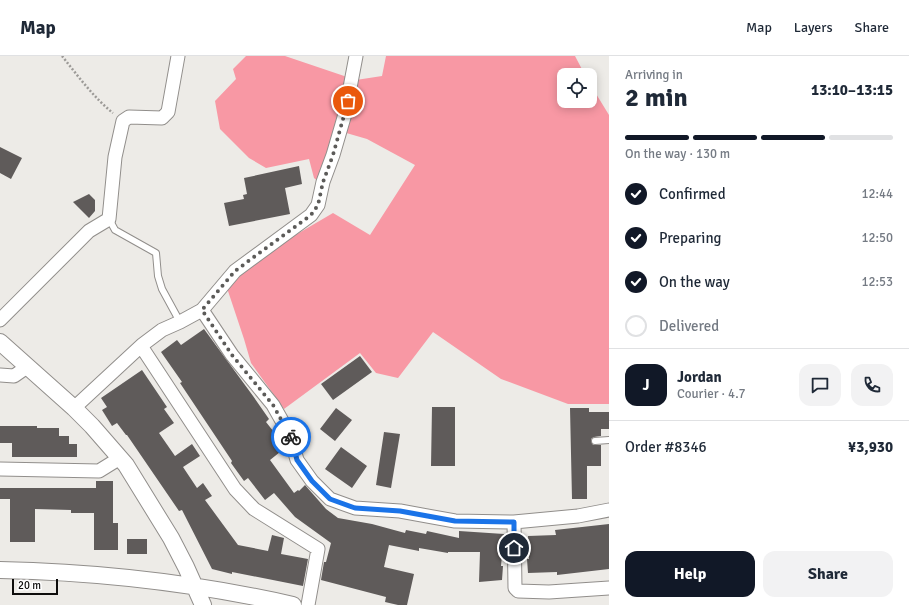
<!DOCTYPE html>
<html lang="en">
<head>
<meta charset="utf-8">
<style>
  body { margin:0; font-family:Signika,sans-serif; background:#f2f2f3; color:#1f2937; height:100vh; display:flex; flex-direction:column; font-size:15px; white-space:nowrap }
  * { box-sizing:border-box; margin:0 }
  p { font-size:13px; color:#747a83 }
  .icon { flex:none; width:22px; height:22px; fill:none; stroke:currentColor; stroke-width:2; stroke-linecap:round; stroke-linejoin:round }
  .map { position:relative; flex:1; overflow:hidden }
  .side { display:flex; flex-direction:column; background:#fff; width:300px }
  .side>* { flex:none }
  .fabs { position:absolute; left:557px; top:12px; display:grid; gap:8px }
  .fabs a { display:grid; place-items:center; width:40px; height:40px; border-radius:8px; background:#fff; box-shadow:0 2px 10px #0003; font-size:20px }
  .scale { position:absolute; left:12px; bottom:10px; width:46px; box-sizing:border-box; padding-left:4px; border:2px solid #0e0d0c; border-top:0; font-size:11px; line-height:14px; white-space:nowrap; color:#0e0d0c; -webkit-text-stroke:3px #fff; paint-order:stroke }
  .pin { position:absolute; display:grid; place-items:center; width:34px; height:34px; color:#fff; margin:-17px; border:2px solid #fff; border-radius:50%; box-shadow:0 1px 4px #0007 }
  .courier { position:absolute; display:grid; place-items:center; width:40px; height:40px; margin:-20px; border:3px solid #1a73e8; border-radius:50%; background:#fff; color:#222; box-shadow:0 1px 5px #0007 }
  .head em { font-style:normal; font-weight:700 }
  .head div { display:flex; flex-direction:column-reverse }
  .head { display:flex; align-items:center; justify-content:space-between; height:68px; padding:0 16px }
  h1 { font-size:26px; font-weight:700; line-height:30px }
  .bar { display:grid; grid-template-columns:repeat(4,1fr); gap:6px 4px; align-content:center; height:48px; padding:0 16px }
  .bar i { height:5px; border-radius:3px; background:#e0e1e3 }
  .bar .current { background:#111827 }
  .bar p { grid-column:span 4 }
  .line { display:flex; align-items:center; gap:10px; padding:0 16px; border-top:1px solid #e0e1e3 }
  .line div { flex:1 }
  .round { display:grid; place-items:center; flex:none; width:42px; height:42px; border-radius:12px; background:#f2f2f3 }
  ol { padding:0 16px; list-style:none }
  li { display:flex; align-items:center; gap:12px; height:44px }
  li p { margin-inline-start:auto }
  li .icon { padding:4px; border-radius:50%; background:#111827; color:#fff; stroke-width:4 }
  li:last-child { color:#747a83 }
  li i { width:22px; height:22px; border:2px solid #e0e1e3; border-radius:50% }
  .button { display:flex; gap:8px; margin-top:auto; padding:8px 16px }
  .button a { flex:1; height:46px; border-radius:12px; background:#111827; color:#fff; font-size:16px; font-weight:700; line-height:46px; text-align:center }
  .button a+a { background:#f2f2f3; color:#1f2937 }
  header { display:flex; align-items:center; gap:24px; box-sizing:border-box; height:56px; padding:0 20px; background:#fff; border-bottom:1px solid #e0e1e3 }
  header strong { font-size:19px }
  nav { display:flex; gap:22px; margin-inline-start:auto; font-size:14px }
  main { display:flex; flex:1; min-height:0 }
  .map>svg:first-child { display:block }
</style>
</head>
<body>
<header>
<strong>Map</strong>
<nav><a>Map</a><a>Layers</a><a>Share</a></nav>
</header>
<main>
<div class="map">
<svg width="609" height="549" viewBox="0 0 609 549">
  <rect width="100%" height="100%" fill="#edebe7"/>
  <path fill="#f898a4" d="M246 0H285L356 24 382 20 386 0H575L585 19H564V45H590V28L609 59V348H568L501 323 433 276 398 322 376 317 360 297 284 353 251 307 244 283 226 229 275 191 333 157 370 179 415 109 367 83 336 74 320 127 314 122 309 103 266 112 249 102 220 73 215 45 236 23 233 13Z"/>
  <path fill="#5f5b5a" d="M0 91 22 102 11 123 0 117Z
    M299 110 302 128 285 132 290 158 229 170 224 147 244 143 243 139 247 138 244 122Z
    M89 138 95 144V155L89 162 73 146Z
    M204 273 253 340 269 363 266 366 285 390V392L270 404 294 437 298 434 299 435 305 429 326 453 338 462 372 468 405 477 406 474 426 478 427 475 459 482V475L504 478 501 510H503L502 524 479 526 480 496H448V497L419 492V495L389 489 384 511 414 518 407 549H398L385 546 386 541 321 524 324 506H326L331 487 295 461 274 437 265 444 248 422 244 425 231 407 232 405 180 327 182 326 161 296 177 284 181 289Z
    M360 300 372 316 333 344 321 328Z
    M142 314 167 351 164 353 174 367 159 377 175 400 192 388 200 400 183 411 197 432 203 427 212 440 205 444 238 489 268 495 272 479 284 482 281 498 308 503 303 530 232 516V518L212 513 182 454 179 455 127 379H126L117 367 112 370 102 354 107 351 101 342Z
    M432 351H455V410H431Z
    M336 352 352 364 335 385 320 373Z
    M570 352H589V356H609V373H601V380L594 381 591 383 593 389H601V410H587V443H572Z
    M0 370H37V372H59V380H69V388H77V401H12V387H0Z
    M384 376 400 378 391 432 376 429Z
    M341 391 367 410 352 432 325 413Z
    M96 425H113V467H118V494H94V457H71V454L35 453V486H10V443H0V432H96Z
    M609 468V513L557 519V516L528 517 527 503H529L528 480 556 479 555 474Z
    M127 483H147V498H127Z"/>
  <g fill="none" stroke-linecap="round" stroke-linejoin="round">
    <defs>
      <path id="service" d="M109 163 115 174 156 197 158 220 162 233 180 266
        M595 385 609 384"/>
      <path id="minor" d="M202 254 232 299 273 349 290 379 297 404 312 425 330 443 355 452 400 455 455 465 514 466 578 460 609 454
        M0 264 89 175 109 163 115 101 123 65 129 61 162 62 168 56 178 0
        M141 290 235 433 254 453 318 493 308 549
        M0 319 14 320 27 311
        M74 352 142 289 162 274 180 266 202 254 235 215 311 159 318 149 323 126 333 99 345 58 356 0
        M0 413 99 415 120 402
        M514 466 515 532 518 535 549 536 609 532"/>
      <path id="tertiary" d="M0 286 74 352 92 370 126 409 171 482 186 511 203 549
        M0 514C99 516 196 527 293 549"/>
    </defs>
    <use href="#service" stroke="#918e8b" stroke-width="8"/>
    <use href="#minor" stroke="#918e8b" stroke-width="15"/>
    <use href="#tertiary" stroke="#918e8b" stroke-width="18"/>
    <path stroke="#9c9a97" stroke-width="2.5" stroke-dasharray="2 2" stroke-linecap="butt" d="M62 0C78 20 94 42 113 57"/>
    <use href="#service" stroke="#fff" stroke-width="6"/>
    <use href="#minor" stroke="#fff" stroke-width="13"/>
    <use href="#tertiary" stroke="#fff" stroke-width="16"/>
  </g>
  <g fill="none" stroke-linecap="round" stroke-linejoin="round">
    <path stroke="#5c5b59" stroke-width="4" stroke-dasharray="0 7.2" d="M291 381 273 349 232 299 202 254 235 215 311 159 318 149 323 126 333 99 348 45"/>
    <path stroke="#1a73e8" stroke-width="5" d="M291 381 297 404 312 425 330 443 355 452 400 455 455 465 514 466V492"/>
  </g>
</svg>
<div class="fabs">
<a><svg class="icon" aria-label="locate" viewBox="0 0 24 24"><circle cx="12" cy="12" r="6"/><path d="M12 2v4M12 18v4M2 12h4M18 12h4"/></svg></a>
</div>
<div class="scale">20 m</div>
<div class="pin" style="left:348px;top:45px;background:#ea580c"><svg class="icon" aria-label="bag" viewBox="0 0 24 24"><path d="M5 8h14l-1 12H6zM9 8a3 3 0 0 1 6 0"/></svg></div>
<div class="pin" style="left:514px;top:492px;background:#1f2937"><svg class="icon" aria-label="home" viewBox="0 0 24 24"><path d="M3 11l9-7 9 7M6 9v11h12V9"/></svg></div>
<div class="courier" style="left:291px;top:381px"><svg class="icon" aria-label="bike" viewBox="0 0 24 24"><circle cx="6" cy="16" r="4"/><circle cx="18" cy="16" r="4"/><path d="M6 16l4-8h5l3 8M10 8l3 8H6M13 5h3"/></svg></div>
</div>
<section class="side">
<div class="head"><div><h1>2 min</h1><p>Arriving in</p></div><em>13:10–13:15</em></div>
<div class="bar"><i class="current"></i><i class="current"></i><i class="current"></i><i></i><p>On the way · 130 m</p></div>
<ol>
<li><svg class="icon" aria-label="check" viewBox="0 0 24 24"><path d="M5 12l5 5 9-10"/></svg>Confirmed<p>12:44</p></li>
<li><svg class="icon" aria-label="check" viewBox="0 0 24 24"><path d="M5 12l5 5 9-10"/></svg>Preparing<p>12:50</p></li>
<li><svg class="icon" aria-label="check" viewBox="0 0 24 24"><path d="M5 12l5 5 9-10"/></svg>On the way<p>12:53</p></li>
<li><i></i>Delivered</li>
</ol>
<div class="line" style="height:72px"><b class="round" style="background:#111827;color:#fff">J</b><div><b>Jordan</b><p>Courier · 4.7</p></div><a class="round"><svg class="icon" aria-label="chat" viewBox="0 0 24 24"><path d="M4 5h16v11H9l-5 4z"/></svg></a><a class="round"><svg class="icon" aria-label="phone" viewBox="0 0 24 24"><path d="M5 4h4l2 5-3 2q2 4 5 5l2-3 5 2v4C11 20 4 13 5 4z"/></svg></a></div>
<div class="line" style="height:52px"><div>Order #8346</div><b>¥3,930</b></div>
<div class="button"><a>Help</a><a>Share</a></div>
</section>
</main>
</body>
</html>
